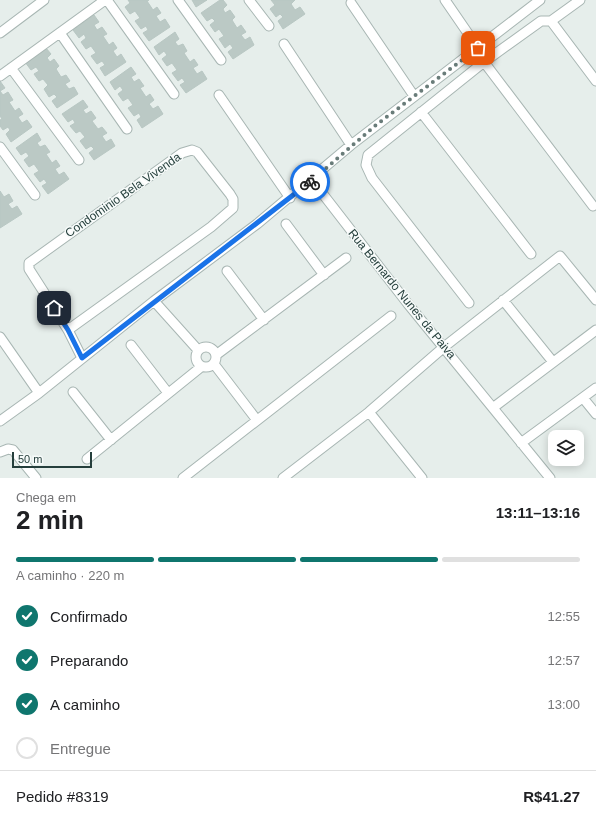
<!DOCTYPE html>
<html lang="pt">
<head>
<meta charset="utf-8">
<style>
  body { margin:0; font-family:Helvetica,sans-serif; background:#f6f6f6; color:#202124; height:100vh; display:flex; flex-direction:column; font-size:15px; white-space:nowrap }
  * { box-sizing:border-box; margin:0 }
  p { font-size:13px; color:#757577 }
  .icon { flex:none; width:22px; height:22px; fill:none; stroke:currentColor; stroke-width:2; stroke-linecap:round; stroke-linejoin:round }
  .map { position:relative; height:478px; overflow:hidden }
  .panel { display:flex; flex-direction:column; background:#fff; flex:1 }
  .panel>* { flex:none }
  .buttons { position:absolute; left:548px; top:430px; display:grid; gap:8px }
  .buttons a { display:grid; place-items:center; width:36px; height:36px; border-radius:8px; background:#fff; box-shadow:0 2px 10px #0003; font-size:20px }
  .scale { position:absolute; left:12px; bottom:10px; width:80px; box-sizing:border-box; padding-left:4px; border:2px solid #253f3c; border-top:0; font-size:11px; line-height:14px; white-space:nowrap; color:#253f3c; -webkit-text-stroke:3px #f6faf9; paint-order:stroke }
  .pin { position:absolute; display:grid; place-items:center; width:34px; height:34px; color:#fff; margin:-17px; border-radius:8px; box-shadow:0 2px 6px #0006 }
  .courier { position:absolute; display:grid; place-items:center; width:40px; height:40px; margin:-20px; border:3px solid #1a73e8; border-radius:50%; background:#fff; color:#222; box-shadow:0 1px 5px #0007 }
  .headline em { font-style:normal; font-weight:800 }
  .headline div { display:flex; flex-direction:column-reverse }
  .headline { display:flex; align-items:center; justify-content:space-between; height:68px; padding:0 16px }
  h1 { font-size:26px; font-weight:800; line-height:30px }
  .bar { display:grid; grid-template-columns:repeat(4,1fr); gap:6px 4px; align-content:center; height:48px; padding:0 16px }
  .bar i { height:5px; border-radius:3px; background:#e0e0e0 }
  .bar .current { background:#0f766e }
  .bar p { grid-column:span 4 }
  .line { display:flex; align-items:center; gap:10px; padding:0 16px; border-top:1px solid #e0e0e0 }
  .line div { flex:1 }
  ol { padding:0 16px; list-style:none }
  li { display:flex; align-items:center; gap:12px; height:44px }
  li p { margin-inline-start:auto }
  li .icon { padding:4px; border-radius:50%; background:#0f766e; color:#fff; stroke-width:4 }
  li:last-child { color:#757577 }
  li i { width:22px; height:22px; border:2px solid #e0e0e0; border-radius:50% }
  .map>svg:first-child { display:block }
</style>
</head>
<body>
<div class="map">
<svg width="596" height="478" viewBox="0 0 596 478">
  <rect width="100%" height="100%" fill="#e6eeeb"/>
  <path fill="#bbc9c5" stroke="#b8c7c3" d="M128 0H149L147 1 153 10 157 7 161 13 156 16 160 22 165 19 170 27 149 41 143 33 148 30 146 26 141 29 135 21 140 18 135 11 130 14 125 7 130 3Z
    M192 0H207L196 7Z
    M220 0H223L227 5 223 9 225 13 230 10 235 17 232 20 237 28 241 25 246 32 241 35 245 40 250 37 254 45 233 59 228 52 233 48 230 44 225 48 219 39 224 36 219 29 215 32 210 25 215 21 212 18 207 21 201 13Z
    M271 0H295L291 4 295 10 300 7 305 14 283 29 278 21 283 17 280 14 276 17 270 9 275 5Z
    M94 15 99 22 94 25 97 30 102 27 107 34 103 36 109 45 113 42 117 48 113 51 117 57 121 54 126 62 105 76 100 68 105 65 102 61 97 64 91 56 96 53 91 46 86 49 81 42 86 38 84 34 79 38 73 30Z
    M175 32 179 39 175 42 178 46 183 44 187 51 184 53 190 62 194 59 198 65 193 68 197 74 202 71 207 79 186 93 180 85 185 82 182 78 178 81 172 73 177 70 172 63 167 66 162 59 167 55 164 51 159 55 154 47Z
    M46 48 51 54 47 58 50 62 54 59 59 66 56 69 61 77 66 75 70 81 65 84 69 89 74 87 78 94 57 108 52 101 57 97 54 94 49 97 44 89 48 85 43 79 39 81 34 74 39 71 36 67 31 70 25 62Z
    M131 67 136 74 131 77 134 82 139 79 144 86 140 88 146 97 150 94 154 100 149 104 153 109 158 106 163 114 142 128 137 120 141 117 139 113 134 116 128 108 133 105 128 98 123 101 118 94 123 90 120 86 115 90 110 82Z
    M0 81 5 88 0 91 3 95 8 92 13 100 9 102 15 111 19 108 23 114 18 117 22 123 27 120 32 127 11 142 6 134 10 130 8 127 3 130 0 126V120L2 119 0 116Z
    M83 100 88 107 83 110 86 114 91 111 96 118 92 121 98 129 102 127 107 133 102 136 106 142 111 139 115 146 94 160 89 153 94 149 91 146 86 149 80 141 85 137 80 131 76 133 70 126 75 123 73 119 68 122 62 114Z
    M37 133 41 140 37 143 40 147 45 145 50 152 46 154 52 163 56 160 60 166 55 169 59 175 64 172 69 179 48 194 42 186 47 183 44 179 40 182 34 174 39 171 34 164 29 167 24 160 29 156 26 152 21 155 16 148Z
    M0 191 4 197 9 194 13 201 8 204 12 209 17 206 22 214 0 228Z"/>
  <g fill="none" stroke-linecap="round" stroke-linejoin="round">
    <defs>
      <path id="street" d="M107 0 174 94
        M178 0 221 60
        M249 0 269 26
        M445 0 478 48
        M351 3 414 96
        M551 21 580 0
        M0 33 44 0
        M60 33 127 129
        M284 44 351 145
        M484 62 593 206
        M11 68 79 160
        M0 76 105 0
        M219 95 290 198
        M421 112 531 254
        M0 147 35 195
        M312 180 408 304 550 478
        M286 224 324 275
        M227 271 264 320
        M503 300 553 362
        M154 301 198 350
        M469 303 372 178 366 165 368 155 484 62 541 21H551L596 81
        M68 330 211 227 233 208V199L230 194 197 152 192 150 182 153 29 263V269L68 330 82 358
        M0 337 39 393
        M131 345 168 393
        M196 357a10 10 0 1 1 20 0a10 10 0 1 1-20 0Z
        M216 355 346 258
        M214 364 256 419
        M73 392 111 440
        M583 398 596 414
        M494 407 596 330
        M369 412 422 478
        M0 421 39 393 154 301 257 224 351 145 540 0
        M521 443 596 388
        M0 452 8 449 13 450 36 478
        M87 459 201 367
        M183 478 391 316
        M283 478 369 412 444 347 560 256 596 300"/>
    </defs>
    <use href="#street" stroke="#a8b6b3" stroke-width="11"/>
    <use href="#street" stroke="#fff" stroke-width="9"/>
  </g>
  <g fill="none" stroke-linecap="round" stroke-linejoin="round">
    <path stroke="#697c79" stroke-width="4" stroke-dasharray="0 7.2" d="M310 182 376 125 478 48"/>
    <path stroke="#1a73e8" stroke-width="5" d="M54 308 68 330 82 358 310 182"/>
  </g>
  <g text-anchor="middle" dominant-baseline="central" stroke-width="3" stroke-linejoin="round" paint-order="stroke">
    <g font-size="12" fill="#253f3c" stroke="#f6faf9">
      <text transform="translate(123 195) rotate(-35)">Condominio Bela Vivenda</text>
      <text transform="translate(402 294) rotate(51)">Rua Bernardo Nunes da Paiva</text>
    </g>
  </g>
</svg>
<div class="buttons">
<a><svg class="icon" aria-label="layers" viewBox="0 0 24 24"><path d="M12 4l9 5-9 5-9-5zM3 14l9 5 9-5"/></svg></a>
</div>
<div class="scale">50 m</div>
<div class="pin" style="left:478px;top:48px;background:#ea580c"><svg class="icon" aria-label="bag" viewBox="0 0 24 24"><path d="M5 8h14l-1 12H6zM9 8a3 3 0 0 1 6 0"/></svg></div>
<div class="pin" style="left:54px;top:308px;background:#1f2937"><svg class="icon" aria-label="home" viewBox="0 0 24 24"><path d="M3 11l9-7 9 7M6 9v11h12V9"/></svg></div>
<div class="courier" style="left:310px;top:182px"><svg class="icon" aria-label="bike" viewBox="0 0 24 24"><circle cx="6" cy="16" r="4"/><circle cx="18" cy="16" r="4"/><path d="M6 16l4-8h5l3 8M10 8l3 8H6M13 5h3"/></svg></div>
</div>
<section class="panel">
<div class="headline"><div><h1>2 min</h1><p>Chega em</p></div><em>13:11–13:16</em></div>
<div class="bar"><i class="current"></i><i class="current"></i><i class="current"></i><i></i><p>A caminho · 220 m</p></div>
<ol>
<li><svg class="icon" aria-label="check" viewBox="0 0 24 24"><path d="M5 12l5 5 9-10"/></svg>Confirmado<p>12:55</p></li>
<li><svg class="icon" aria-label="check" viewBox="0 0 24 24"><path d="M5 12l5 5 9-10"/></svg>Preparando<p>12:57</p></li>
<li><svg class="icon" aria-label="check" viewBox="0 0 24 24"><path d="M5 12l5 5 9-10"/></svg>A caminho<p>13:00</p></li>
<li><i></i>Entregue</li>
</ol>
<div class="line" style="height:52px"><div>Pedido #8319</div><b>R$41.27</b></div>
</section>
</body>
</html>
